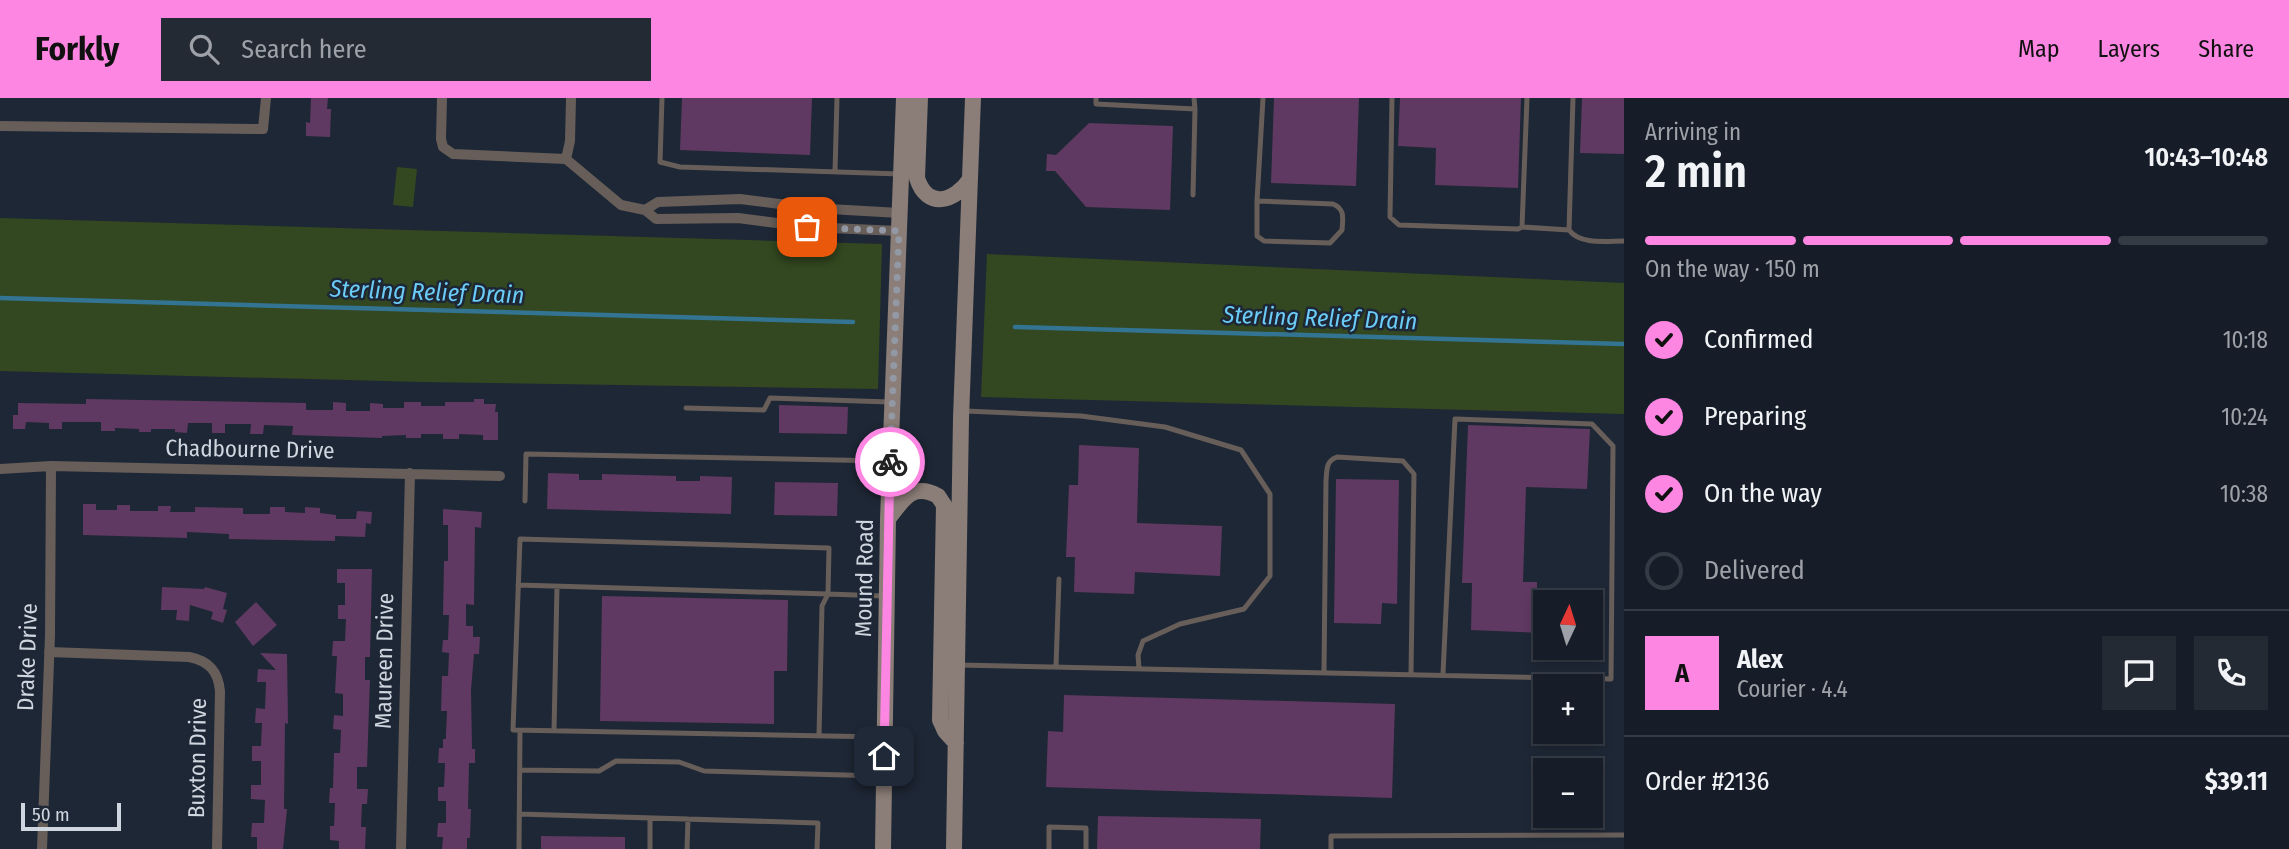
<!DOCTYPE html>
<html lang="en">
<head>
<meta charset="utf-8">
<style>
  body { margin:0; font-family:"Fira Sans Condensed",sans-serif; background:#232a34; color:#f1f3f6; height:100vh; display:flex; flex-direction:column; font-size:26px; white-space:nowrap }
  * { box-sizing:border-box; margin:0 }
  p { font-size:23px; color:#9ea2a8 }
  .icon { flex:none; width:38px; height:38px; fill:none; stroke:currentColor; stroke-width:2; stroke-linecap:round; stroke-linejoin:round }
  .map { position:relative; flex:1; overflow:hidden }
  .details { display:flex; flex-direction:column; background:#161d28; width:665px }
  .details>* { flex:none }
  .needle { width:46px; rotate:4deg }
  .tools { position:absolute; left:1533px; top:492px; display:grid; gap:14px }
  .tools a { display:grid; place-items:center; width:70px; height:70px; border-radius:0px; background:#161d28; box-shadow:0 4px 10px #0003,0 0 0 2px #353b45; font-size:35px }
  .scale { position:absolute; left:21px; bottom:18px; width:100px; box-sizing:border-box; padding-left:7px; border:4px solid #d0d6df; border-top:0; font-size:19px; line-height:24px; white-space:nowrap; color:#d0d6df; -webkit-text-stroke:5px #1e2735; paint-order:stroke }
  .pin { position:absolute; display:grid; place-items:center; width:60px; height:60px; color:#fff; margin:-30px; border-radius:14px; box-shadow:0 4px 10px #0006 }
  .courier { position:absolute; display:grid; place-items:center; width:70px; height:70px; margin:-35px; border:5px solid #fd86e3; border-radius:50%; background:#fff; color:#222; box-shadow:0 2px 9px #0007 }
  .headline em { font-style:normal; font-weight:600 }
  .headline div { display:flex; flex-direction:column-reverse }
  .headline { display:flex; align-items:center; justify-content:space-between; height:119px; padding:0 21px }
  h1 { font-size:46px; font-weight:600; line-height:52px }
  .bar { display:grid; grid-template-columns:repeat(4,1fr); gap:10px 7px; align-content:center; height:84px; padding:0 21px }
  .bar i { height:9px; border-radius:5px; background:#353b45 }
  .bar .active { background:#fd86e3 }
  .bar p { grid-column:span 4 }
  .line { display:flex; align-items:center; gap:18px; padding:0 21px; border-top:2px solid #353b45 }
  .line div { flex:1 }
  .round { display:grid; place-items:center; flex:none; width:74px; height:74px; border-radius:0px; background:#232a34 }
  ol { padding:0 21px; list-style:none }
  li { display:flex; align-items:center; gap:21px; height:77px }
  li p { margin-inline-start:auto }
  li .icon { padding:7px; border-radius:50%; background:#fd86e3; color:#111; stroke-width:4 }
  li:last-child { color:#9ea2a8 }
  li i { width:38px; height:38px; border:4px solid #353b45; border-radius:50% }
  header { display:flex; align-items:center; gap:42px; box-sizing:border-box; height:98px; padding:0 35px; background:#fd86e3; color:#111 }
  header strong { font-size:33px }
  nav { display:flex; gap:38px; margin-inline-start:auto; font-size:24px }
  .search { width:490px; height:63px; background:#232a34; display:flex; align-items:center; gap:18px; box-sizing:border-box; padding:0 24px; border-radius:0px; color:#9ea2a8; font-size:26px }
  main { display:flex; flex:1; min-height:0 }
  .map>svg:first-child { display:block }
</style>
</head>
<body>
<header>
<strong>Forkly</strong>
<div class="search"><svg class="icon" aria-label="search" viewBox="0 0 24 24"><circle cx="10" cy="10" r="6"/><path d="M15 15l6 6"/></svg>Search here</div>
<nav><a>Map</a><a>Layers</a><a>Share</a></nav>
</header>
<main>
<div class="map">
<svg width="1624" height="751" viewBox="0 0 1624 751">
  <rect width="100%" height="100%" fill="#1e2735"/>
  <path fill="#334820" d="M397 69 417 71 413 109 393 107Z
    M0 120 882 146 878 291 422 284 0 273Z
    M987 156 1624 185V316L981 299Z"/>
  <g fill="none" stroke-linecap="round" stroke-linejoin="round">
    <path stroke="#327491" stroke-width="4.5" d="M0 200 853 224
      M1015 229 1624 246"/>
  </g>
  <path fill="#5f3961" d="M311 0H328L327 11H331L330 39 306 38V24L310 25Z
    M682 0H812L810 57 680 52Z
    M1274 0H1359L1356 88 1271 85Z
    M1400 0H1521L1518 90 1435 87 1436 50 1398 48Z
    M1582 0H1624V56L1580 55Z
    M1089 25 1173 28 1170 112 1086 109 1055 73H1046L1047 56 1056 57Z
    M86 301 306 305V312H333V304L346 305V313H370V305L383 306V310H404V304H421V308H445V304H474V301H484V306H496L495 314H498V342H483V337L459 336V341H443V336H421V340H406V337L382 338V340L292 337 293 328 264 327 263 336H250L251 326H225V335H212V325H188L187 335 175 334V331H151V334H139V331L115 330V333H101V324H62V331H49V325L26 324 25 331H13V317H18V305L86 306Z
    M779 307 848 309 847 336 779 335Z
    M1468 327 1590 331 1587 391 1526 389 1523 484H1537V494H1545V535L1471 532 1472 485H1462Z
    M1079 347 1139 350 1137 425 1222 428 1220 478 1135 474 1134 496 1074 494 1075 459H1066L1069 387H1078Z
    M548 375 579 376V382H602V376L676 378V383H700V378L732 379 731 416 547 411Z
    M1336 381 1399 382 1397 506 1382 505 1381 526 1334 525Z
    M775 384 838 385 837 418 774 417Z
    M83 406H96V412H117V407H130V413H158V408H171L170 414H195V409L243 410V416H270V409H285V414L305 415V409L320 410V415L336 417V421H356L357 413 372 414 371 426 366 425 365 439 335 438V443L229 441V436L187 434V440L83 437Z
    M443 411 482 414 481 430 475 429 474 507 466 506V528H473V539H480L479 556H474L471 592 472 651H475V665H469L468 711H471L470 740H467V751H442L443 739H437L438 725H446V703H438V689H444L445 665H438L439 650H443V641H446V635L447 613H441L442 578H448L449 555 442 554 443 542H448L449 517H443L444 463H448V427H443Z
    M337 471H372L370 559H365V582H370L367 669H357V691H368L367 706H362L361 729H366L365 751H339V743L330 742V728H334L335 705H329L330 690H333L334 655H340L341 632 333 631 334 617 343 618V596L335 595 337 558H332L333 543H345L346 521H338V507H345V485H337Z
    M162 489 204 491 205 489 227 495 223 511 227 512 223 525 211 521 213 514 190 507 189 523 176 522 177 512H161Z
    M602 498 788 502 787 573H774V626L600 623Z
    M256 504 277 527 253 548 235 524Z
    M260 555 287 556 288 626 285 625 284 711H287L283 751H257V739H251L252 725H264L265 702 251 701V687H261V663H252V648H261L262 625H255L256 610 265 611 266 584H257L258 571 276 572Z
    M1064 597 1395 606 1392 700 1046 689 1048 633 1063 634Z
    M1098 718 1261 721 1260 751H1097Z
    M541 738 625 739V751H541Z"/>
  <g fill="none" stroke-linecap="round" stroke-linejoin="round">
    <path stroke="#675e5a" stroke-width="5" d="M662 0 660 64 680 69 900 76
      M1096 0V6L1195 11 1194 0
      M1392 0 1390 119 1399 127 1518 131 1522 129 1527 0
      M1573 0 1569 132C1580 147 1607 143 1624 143
      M835 74 837 0
      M1193 97 1195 11
      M1257 103V138L1264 143 1330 145 1342 132C1343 120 1345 111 1333 106L1257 103 1263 0
      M1522 129 1569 132
      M686 310 764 312 770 300 889 304
      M965 313 1081 318 1165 329 1241 352 1270 396V478L1244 511 1180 526 1143 543 1138 557 1139 570
      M525 403 526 356 887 363
      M518 487 828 496 822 508 819 638
      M958 567 1611 581 1613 348 1592 326 1455 321 1443 576
      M1056 568 1059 481
      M1324 574 1326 382C1327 371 1326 363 1337 359L1403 363 1414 376 1411 575
      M554 633 557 488
      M881 639 513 632 520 441 829 450 828 496 883 498
      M520 672 599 673 616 663 679 664 704 673 881 678
      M519 716 818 725 817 751
      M519 751 520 632
      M650 751V720
      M687 751 688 721
      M1049 751V729L1086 730V751
      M1331 751V738L1624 737"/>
    <path stroke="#675e5a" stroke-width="10" d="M442 0 441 41 443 49 453 56 566 61 570 43 571 0
      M0 28 263 31 266 0
      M566 61 621 107 645 112
      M899 133 807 129 738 120 656 121 645 112 658 104 740 101 811 110 900 115
      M0 371 51 368 500 378
      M49 554 189 559C209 563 218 573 220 593L217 751
      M42 751 50 537 51 368
      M401 751 410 375"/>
    <path stroke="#8b7d77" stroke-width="16" d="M920 0 917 80C927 112 955 104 970 81
      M888 421C903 402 912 384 938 398L944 407 940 622 945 633 956 645
      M883 751 888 421 904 0
      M954 751 961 320 973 0"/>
  </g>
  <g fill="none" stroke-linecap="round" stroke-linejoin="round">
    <path stroke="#9299a4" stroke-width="7" stroke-dasharray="0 12.6" d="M807 129 899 133 890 364"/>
    <path stroke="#fd86e3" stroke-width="9" d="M884 658 890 364"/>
  </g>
  <g text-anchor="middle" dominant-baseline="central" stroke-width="5" stroke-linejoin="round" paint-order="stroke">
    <g font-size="23" fill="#d0d6df" stroke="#1e2735">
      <text transform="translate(250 351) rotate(1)">Chadbourne Drive</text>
      <text transform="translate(864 480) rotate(-89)">Mound Road</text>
      <text transform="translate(27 559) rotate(-88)">Drake Drive</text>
      <text transform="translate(384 563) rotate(-89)">Maureen Drive</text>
      <text transform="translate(197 660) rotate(-89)">Buxton Drive</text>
    </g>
    <g font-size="24" font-style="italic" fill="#6bccf7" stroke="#1e2735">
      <text transform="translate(427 194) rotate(2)">Sterling Relief Drain</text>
      <text transform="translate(1320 220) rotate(2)">Sterling Relief Drain</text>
    </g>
  </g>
</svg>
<div class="tools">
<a><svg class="needle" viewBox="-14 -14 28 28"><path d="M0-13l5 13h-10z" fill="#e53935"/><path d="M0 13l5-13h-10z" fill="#9ea2a8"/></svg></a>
<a>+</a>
<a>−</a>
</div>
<div class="scale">50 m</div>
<div class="pin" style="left:807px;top:129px;background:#ea580c"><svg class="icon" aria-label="bag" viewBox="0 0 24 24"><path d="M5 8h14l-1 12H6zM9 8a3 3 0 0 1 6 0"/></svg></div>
<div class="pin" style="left:884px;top:658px;background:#1f2937"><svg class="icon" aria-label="home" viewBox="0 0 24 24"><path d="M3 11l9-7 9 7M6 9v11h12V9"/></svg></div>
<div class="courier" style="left:890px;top:364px"><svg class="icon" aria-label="bike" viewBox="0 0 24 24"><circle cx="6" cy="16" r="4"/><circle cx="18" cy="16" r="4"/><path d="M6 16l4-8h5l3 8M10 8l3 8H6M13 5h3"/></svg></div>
</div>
<section class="details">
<div class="headline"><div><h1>2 min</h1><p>Arriving in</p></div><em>10:43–10:48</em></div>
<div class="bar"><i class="active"></i><i class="active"></i><i class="active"></i><i></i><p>On the way · 150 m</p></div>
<ol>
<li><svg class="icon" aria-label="check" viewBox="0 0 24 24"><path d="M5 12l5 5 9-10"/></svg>Confirmed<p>10:18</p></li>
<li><svg class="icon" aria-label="check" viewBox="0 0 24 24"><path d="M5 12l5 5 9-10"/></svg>Preparing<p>10:24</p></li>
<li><svg class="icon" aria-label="check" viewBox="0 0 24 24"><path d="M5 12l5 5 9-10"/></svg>On the way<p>10:38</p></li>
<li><i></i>Delivered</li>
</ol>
<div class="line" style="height:126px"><b class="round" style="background:#fd86e3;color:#111">A</b><div><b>Alex</b><p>Courier · 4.4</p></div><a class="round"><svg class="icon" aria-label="chat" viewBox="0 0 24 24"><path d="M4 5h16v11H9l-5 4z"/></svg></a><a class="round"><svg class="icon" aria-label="phone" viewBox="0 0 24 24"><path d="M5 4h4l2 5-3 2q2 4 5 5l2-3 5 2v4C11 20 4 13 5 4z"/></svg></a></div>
<div class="line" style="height:91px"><div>Order #2136</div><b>$39.11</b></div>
</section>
</main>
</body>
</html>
